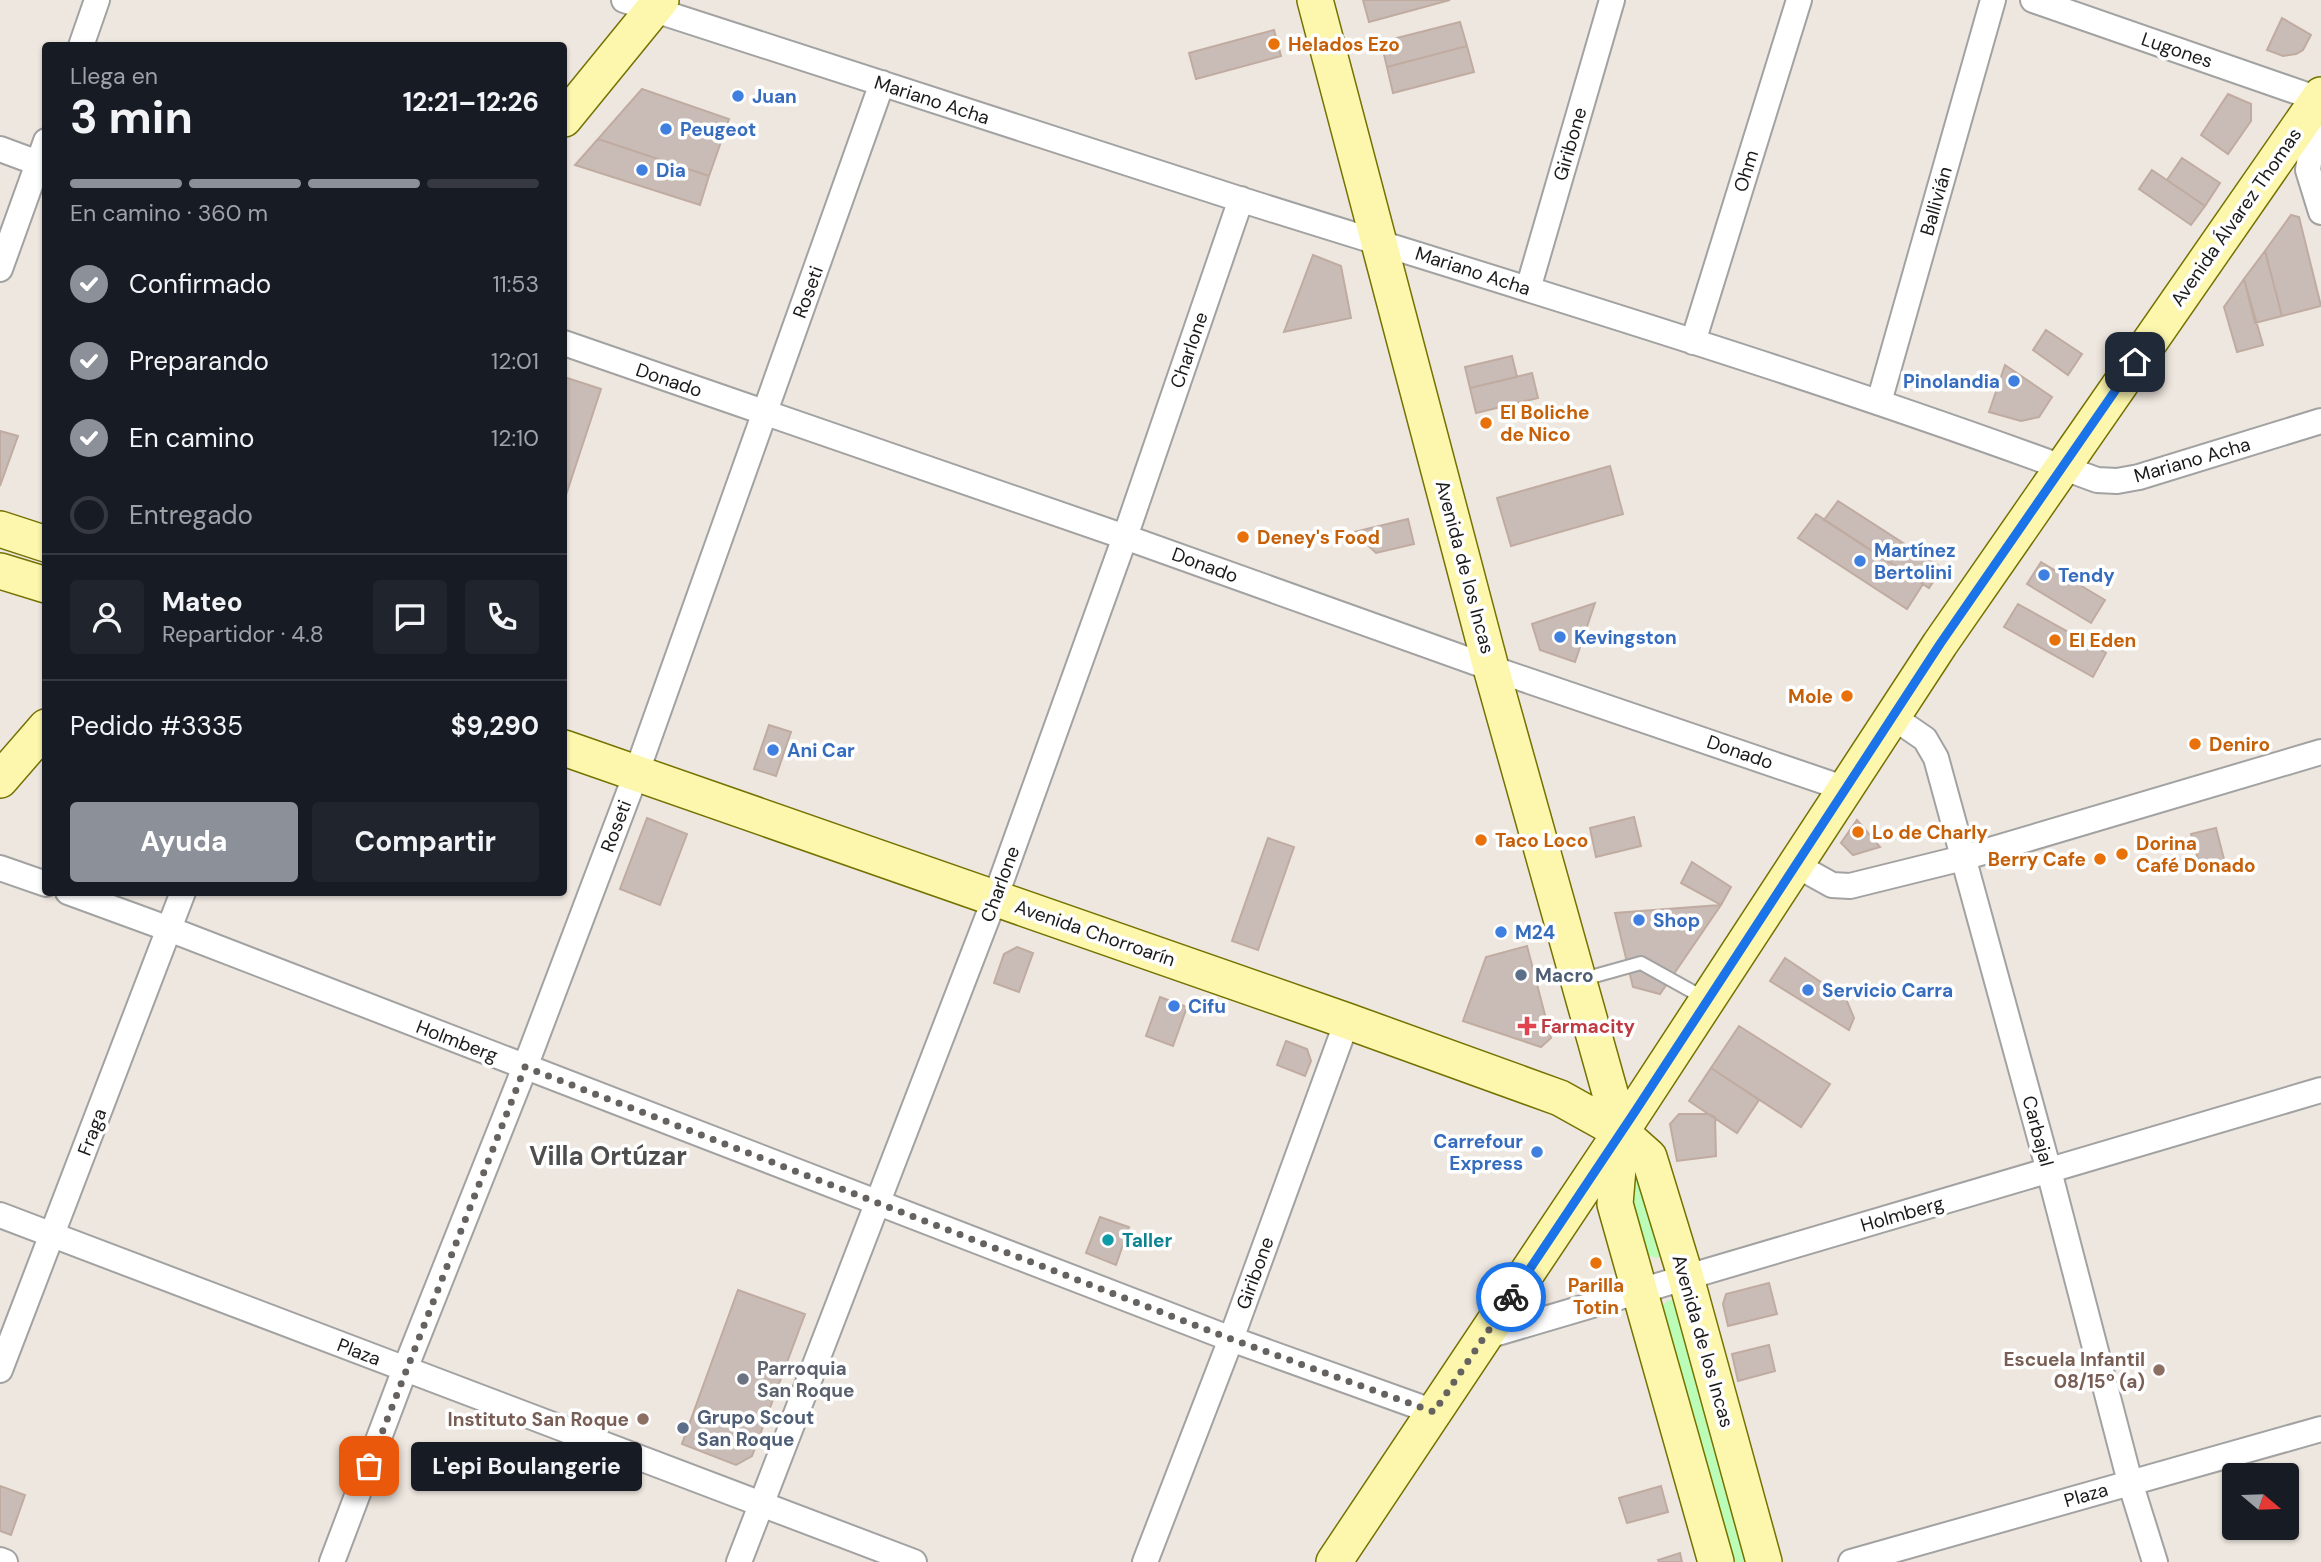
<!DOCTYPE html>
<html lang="es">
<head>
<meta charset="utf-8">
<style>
  body { margin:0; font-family:"DM Sans",sans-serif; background:#20242c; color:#f1f3f6; height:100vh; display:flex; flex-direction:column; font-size:26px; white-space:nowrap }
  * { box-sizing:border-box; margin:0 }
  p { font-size:23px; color:#9ea1a6 }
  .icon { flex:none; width:38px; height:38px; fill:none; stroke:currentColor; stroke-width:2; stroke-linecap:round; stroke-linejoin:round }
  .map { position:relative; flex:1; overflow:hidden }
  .sheet { position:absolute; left:42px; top:42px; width:525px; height:854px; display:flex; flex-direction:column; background:#171b24; border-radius:7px; box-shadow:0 2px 5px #0004 }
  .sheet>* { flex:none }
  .needle { width:46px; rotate:109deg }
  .tools { position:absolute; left:2222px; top:1463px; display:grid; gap:14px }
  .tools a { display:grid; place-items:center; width:77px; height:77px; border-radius:7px; background:#171b24; box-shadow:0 2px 5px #0004; font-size:35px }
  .pin { position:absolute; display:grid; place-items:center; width:60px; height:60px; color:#fff; margin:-30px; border-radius:14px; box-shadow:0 4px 10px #0006 }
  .courier { position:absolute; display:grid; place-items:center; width:70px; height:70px; margin:-35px; border:5px solid #1a73e8; border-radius:50%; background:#fff; color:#222; box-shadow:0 2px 9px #0007 }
  .bubble { position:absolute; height:49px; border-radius:7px; background:#171b24; box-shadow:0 2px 5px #0004; font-size:23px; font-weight:700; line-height:49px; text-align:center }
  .summary em { font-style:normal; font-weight:700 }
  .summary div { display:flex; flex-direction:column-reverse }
  .summary { display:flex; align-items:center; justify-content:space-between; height:119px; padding:0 28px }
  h1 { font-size:46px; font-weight:700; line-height:52px }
  .bar { display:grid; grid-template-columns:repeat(4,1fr); gap:10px 7px; align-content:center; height:84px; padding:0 28px }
  .bar i { height:9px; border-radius:5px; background:#363941 }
  .bar .selected { background:#8c9099 }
  .bar p { grid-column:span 4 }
  .line { display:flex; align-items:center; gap:18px; padding:0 28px; border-top:2px solid #363941 }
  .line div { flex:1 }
  .round { display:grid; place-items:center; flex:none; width:74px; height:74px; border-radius:7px; background:#20242c }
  ol { padding:0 28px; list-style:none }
  li { display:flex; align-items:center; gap:21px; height:77px }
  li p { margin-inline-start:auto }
  li .icon { padding:7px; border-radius:50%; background:#8c9099; color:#fff; stroke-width:4 }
  li:last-child { color:#9ea1a6 }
  li i { width:38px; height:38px; border:4px solid #363941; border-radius:50% }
  .action { display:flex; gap:14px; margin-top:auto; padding:14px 28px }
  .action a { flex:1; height:80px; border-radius:7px; background:#8c9099; color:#fff; font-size:28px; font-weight:700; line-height:80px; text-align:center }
  .action a+a { background:#20242c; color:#f1f3f6 }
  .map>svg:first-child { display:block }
</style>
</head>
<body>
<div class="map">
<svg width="2321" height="1562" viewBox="0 0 2321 1562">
  <rect width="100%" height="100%" fill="#eee7df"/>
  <path fill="#bbfdb7" d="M1640 1170 1663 1254 1658 1258 1646 1255 1624 1183 1628 1174Z
    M1669 1300H1676L1756 1562H1729L1662 1311 1664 1304Z"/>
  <path fill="#c9bcb6" stroke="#c0aba1" stroke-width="2" d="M1363 0H1450L1369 22Z
    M2282 18 2311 35 2303 50 2296 54 2283 56 2267 50Z
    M1460 22 1467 46 1387 67 1381 42Z
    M1274 30 1281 56 1196 79 1189 53Z
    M1467 46 1474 72 1393 93 1387 67Z
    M642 89 729 119 709 176 598 139Z
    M2228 94 2251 104V121L2228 154 2201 135Z
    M598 139 709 176 700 205 575 165Z
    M2182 158 2220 183 2205 206 2167 180Z
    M2152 170 2205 206 2191 225 2139 189Z
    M2291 215 2299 217 2321 306 2282 316 2265 251Z
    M2265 251 2282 316 2255 323 2244 279Z
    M1313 255 1341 266 1351 318 1284 332Z
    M2244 279 2263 345 2237 352 2224 307Z
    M2046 330 2082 354 2068 375 2033 350Z
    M1512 356 1517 377 1470 388 1465 367Z
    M2005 365 2052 397 2039 417 2021 421 1989 412Z
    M1532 373 1538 398 1476 413 1470 388Z
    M564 377 601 389 564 501Z
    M0 431 18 436 0 486Z
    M1610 466 1623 514 1511 546 1497 498Z
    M1838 501 1942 568 1929 588 1824 520Z
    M1816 514 1923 584 1907 609 1798 538Z
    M1408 519 1414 544 1376 553 1354 532Z
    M2041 562 2105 600 2091 623 2027 584Z
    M1595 603 1575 662 1540 650 1532 624Z
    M2018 604 2106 653 2093 677 2004 627Z
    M769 725 791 732 776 776 754 769Z
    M1634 817 1641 846 1596 857 1590 828Z
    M647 818 687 834 660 905 620 889Z
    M1857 820 1880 847 1853 855 1841 843Z
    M2216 828 2225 863 2201 870 2191 834Z
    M1268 838 1294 847 1258 950 1232 941Z
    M1692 862 1731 887 1721 905 1681 883Z
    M1721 905 1660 994 1633 987 1615 913Z
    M1527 946 1551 1038 1541 1047 1463 1021 1486 957Z
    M1017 947 1033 953 1019 992 994 983 1004 954Z
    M1785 958 1846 999 1854 1018 1849 1030 1770 981Z
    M1160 997 1187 1007 1173 1046 1146 1036Z
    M1739 1026 1830 1084 1801 1127 1711 1068Z
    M1286 1041 1307 1049 1311 1061 1305 1076 1277 1065Z
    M1711 1068 1759 1100 1737 1133 1689 1101Z
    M1679 1114H1709L1715 1117 1716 1156 1677 1161 1670 1124Z
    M1100 1217 1129 1227 1116 1265 1086 1253Z
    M1769 1283 1777 1314 1728 1326 1723 1304 1726 1294Z
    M738 1290 805 1314 752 1456 736 1465 682 1444Z
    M1769 1345 1775 1371 1738 1381 1732 1354Z
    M0 1486 25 1495 11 1535 0 1531Z
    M1661 1486 1668 1512 1627 1523 1619 1498Z
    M1680 1553 1682 1562H1659L1658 1560Z"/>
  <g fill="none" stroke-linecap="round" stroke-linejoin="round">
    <defs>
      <path id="service" d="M1580 980 1641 963 1704 998"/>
      <path id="minor" d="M624 0C829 67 1034 134 1239 199 1526 289 1815 375 2097 480L2117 481 2139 477 2321 421
        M2033 0 2318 99 2321 97
        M81 46 97 0
        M2317 107 2308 170 2321 212
        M0 149 46 166
        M0 269 46 141
        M1528 289 1612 0
        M1693 342 1799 0
        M564 343 1125 537 1491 668 1846 789
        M1879 402 1993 0
        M1893 717 1925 739 1936 758 2049 1171 2130 1482 2155 1562
        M1796 865 1832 885 1850 886 1963 858 2321 752
        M0 868 46 884
        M68 892 169 929 1231 1339 1434 1412
        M0 1215 914 1562
        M1484 1337 2321 1090
        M0 1370 183 892
        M0 1560 5 1562
        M332 1562 405 1369 525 1067 636 774 882 83
        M739 1562 995 898 1125 537 1241 199
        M1145 1562 1231 1339 1347 1021
        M1851 1562 2321 1429"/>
      <path id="secondary" d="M1315 0 1491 668 1621 1132 1615 1204 1716 1562
        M564 119 661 0
        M0 529 46 544
        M0 571 46 585
        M564 748 1347 1021 1560 1098 1621 1132 1649 1157 1686 1278 1764 1562
        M0 780 46 727
        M1334 1562 1621 1132 1940 644 2321 95"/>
    </defs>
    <use href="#service" stroke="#a2a2a2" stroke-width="16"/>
    <use href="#minor" stroke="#a2a2a2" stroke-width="28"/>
    <use href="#secondary" stroke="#747200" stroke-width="38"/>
    <use href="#service" stroke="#fff" stroke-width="12"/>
    <use href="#minor" stroke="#fff" stroke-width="24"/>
    <use href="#secondary" stroke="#fdf7ae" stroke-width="35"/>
  </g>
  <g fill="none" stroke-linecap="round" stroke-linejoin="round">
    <path stroke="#656260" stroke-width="7" stroke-dasharray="0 12.6" d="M369 1466 525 1067 1231 1339 1434 1412 1511 1297"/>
    <path stroke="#1a73e8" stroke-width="9" d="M1511 1297 1636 1110 1940 644 2135 362"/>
  </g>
  <g fill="#e8710a" stroke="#fff" stroke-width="2.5">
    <circle cx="1274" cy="44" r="7"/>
    <circle cx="1486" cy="423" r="7"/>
    <circle cx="1243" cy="537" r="7"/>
    <circle cx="2055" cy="640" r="7"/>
    <circle cx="1847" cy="696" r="7"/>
    <circle cx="2195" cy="744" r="7"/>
    <circle cx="1858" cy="832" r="7"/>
    <circle cx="1481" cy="840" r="7"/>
    <circle cx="2122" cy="854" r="7"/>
    <circle cx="2100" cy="859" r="7"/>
    <circle cx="1596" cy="1263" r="7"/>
  </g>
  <g fill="#3f7fe0" stroke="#fff" stroke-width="2.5">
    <circle cx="738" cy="96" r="7"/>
    <circle cx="666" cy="129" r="7"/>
    <circle cx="642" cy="170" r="7"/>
    <circle cx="2014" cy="381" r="7"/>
    <circle cx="1860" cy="561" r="7"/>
    <circle cx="2044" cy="575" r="7"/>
    <circle cx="1560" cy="637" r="7"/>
    <circle cx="773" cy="750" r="7"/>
    <circle cx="1639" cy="920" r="7"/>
    <circle cx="1501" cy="932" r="7"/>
    <circle cx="1808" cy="990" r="7"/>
    <circle cx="1174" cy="1006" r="7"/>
    <circle cx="1537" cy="1152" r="7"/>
  </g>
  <g fill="#5c6f8a" stroke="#fff" stroke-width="2.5">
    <circle cx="1521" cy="975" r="7"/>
    <circle cx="683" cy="1428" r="7"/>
  </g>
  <path fill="#e0444e" stroke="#fff" stroke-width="2.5" d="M1523.5 1015.5h7v7h7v7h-7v7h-7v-7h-7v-7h7z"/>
  <circle fill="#0f9aa8" stroke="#fff" stroke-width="2.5" cx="1108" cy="1240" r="7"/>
  <g fill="#8d6e63" stroke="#fff" stroke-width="2.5">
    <circle cx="2159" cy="1370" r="7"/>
    <circle cx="643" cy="1419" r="7"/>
  </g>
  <circle fill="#6b7280" stroke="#fff" stroke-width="2.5" cx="743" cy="1379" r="7"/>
  <g text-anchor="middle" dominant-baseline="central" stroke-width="7" stroke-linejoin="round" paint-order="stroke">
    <g font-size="19" font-weight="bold" fill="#c56008" stroke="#fff" text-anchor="start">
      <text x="1288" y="44">Helados Ezo</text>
      <text x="1500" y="412">El Boliche<tspan x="1500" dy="22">de Nico</tspan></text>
      <text x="1257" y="537">Deney's Food</text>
      <text x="2069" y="640">El Eden</text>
      <text x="1833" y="696" text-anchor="end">Mole</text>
      <text x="2209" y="744">Deniro</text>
      <text x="1872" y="832">Lo de Charly</text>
      <text x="1495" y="840">Taco Loco</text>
      <text x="2136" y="843">Dorina<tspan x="2136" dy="22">Café Donado</tspan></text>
      <text x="2086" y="859" text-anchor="end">Berry Cafe</text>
      <text x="1596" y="1285" text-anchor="middle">Parilla<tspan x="1596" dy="22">Totin</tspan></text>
    </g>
    <g font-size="19" fill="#1b1b1b" stroke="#fff">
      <text transform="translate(2177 50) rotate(19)">Lugones</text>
      <text transform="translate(932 100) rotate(18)">Mariano Acha</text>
      <text transform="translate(1570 144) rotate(-74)">Giribone</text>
      <text transform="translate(1746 171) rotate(-73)">Ohm</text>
      <text transform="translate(1936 201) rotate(-74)">Ballivián</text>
      <text transform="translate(2236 217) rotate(-55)">Avenida Álvarez Thomas</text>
      <text transform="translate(1473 271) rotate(18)">Mariano Acha</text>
      <text transform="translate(808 292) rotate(-70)">Roseti</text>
      <text transform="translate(1189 350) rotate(-71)">Charlone</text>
      <text transform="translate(669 380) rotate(19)">Donado</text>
      <text transform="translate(2192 460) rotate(-16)">Mariano Acha</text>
      <text transform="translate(1205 565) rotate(20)">Donado</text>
      <text transform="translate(1465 567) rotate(75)">Avenida de los Incas</text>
      <text transform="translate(1740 752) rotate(19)">Donado</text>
      <text transform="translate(616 826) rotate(-69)">Roseti</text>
      <text transform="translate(1000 884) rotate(-70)">Charlone</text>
      <text transform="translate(1095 933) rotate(19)">Avenida Chorroarín</text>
      <text transform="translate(457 1041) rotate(21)">Holmberg</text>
      <text transform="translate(2038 1131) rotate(75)">Carbajal</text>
      <text transform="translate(92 1132) rotate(-69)">Fraga</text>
      <text transform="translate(1902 1214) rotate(-16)">Holmberg</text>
      <text transform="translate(1255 1273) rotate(-70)">Giribone</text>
      <text transform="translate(1703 1341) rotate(74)">Avenida de los Incas</text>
      <text transform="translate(359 1352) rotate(21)">Plaza</text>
      <text transform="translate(2086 1495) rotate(-16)">Plaza</text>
    </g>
    <g font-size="19" font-weight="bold" fill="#366cbe" stroke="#fff" text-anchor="start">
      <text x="752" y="96">Juan</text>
      <text x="680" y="129">Peugeot</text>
      <text x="656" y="170">Dia</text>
      <text x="2000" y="381" text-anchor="end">Pinolandia</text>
      <text x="1874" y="550">Martínez<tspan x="1874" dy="22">Bertolini</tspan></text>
      <text x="2058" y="575">Tendy</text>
      <text x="1574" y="637">Kevingston</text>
      <text x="787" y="750">Ani Car</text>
      <text x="1653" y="920">Shop</text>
      <text x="1515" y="932">M24</text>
      <text x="1822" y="990">Servicio Carra</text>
      <text x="1188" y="1006">Cifu</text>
      <text x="1523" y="1141" text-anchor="end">Carrefour<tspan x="1523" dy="22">Express</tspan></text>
    </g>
    <g font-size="19" font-weight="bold" fill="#4e5e75" stroke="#fff" text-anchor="start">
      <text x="1535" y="975">Macro</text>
      <text x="697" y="1417">Grupo Scout<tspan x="697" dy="22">San Roque</tspan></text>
    </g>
    <g font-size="19" font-weight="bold" fill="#be3a42" stroke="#fff" text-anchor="start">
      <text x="1541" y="1026">Farmacity</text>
    </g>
    <g font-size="19" font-weight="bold" fill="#0d838f" stroke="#fff" text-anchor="start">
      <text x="1122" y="1240">Taller</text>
    </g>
    <g font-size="19" font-weight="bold" fill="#785e54" stroke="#fff" text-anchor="end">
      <text x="2145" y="1359">Escuela Infantil<tspan x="2145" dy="22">08/15º (a)</tspan></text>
      <text x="629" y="1419">Instituto San Roque</text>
    </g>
    <g font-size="19" font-weight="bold" fill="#5b616d" stroke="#fff" text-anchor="start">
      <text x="757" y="1368">Parroquia<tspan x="757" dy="22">San Roque</tspan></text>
    </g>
    <g font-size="26" font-weight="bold" fill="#4e4e4e" stroke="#fff">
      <text x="608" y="1156">Villa Ortúzar</text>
    </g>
  </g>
</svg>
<div class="tools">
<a><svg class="needle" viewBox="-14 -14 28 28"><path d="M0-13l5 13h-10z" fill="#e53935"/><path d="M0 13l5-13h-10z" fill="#9ea1a6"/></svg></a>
</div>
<div class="pin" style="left:369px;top:1466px;background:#ea580c"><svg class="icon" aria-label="bag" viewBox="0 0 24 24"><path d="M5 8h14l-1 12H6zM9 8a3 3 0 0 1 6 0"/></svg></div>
<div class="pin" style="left:2135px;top:362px;background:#1f2937"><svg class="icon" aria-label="home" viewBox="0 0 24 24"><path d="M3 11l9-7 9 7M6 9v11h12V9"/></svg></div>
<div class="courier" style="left:1511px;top:1297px"><svg class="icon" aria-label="bike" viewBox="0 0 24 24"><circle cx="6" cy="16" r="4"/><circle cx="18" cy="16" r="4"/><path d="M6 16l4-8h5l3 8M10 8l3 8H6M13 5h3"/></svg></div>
<div class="bubble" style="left:411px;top:1442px;width:231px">L'epi Boulangerie</div>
<section class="sheet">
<div class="summary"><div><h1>3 min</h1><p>Llega en</p></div><em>12:21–12:26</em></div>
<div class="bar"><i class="selected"></i><i class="selected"></i><i class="selected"></i><i></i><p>En camino · 360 m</p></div>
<ol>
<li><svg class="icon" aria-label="check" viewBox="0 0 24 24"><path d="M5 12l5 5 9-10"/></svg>Confirmado<p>11:53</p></li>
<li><svg class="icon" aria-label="check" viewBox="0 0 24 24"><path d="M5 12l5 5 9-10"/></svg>Preparando<p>12:01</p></li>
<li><svg class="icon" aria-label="check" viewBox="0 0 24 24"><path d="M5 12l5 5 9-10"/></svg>En camino<p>12:10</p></li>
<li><i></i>Entregado</li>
</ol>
<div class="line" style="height:126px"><a class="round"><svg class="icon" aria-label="person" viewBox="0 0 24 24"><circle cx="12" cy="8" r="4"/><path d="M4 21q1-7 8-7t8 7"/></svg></a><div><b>Mateo</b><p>Repartidor · 4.8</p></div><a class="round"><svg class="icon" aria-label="chat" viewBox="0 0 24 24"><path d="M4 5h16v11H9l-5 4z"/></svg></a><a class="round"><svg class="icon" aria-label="phone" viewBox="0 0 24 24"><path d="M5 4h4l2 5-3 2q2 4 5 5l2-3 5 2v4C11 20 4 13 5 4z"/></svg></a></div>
<div class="line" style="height:91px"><div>Pedido #3335</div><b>$9,290</b></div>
<div class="action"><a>Ayuda</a><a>Compartir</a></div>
</section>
</div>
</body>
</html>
